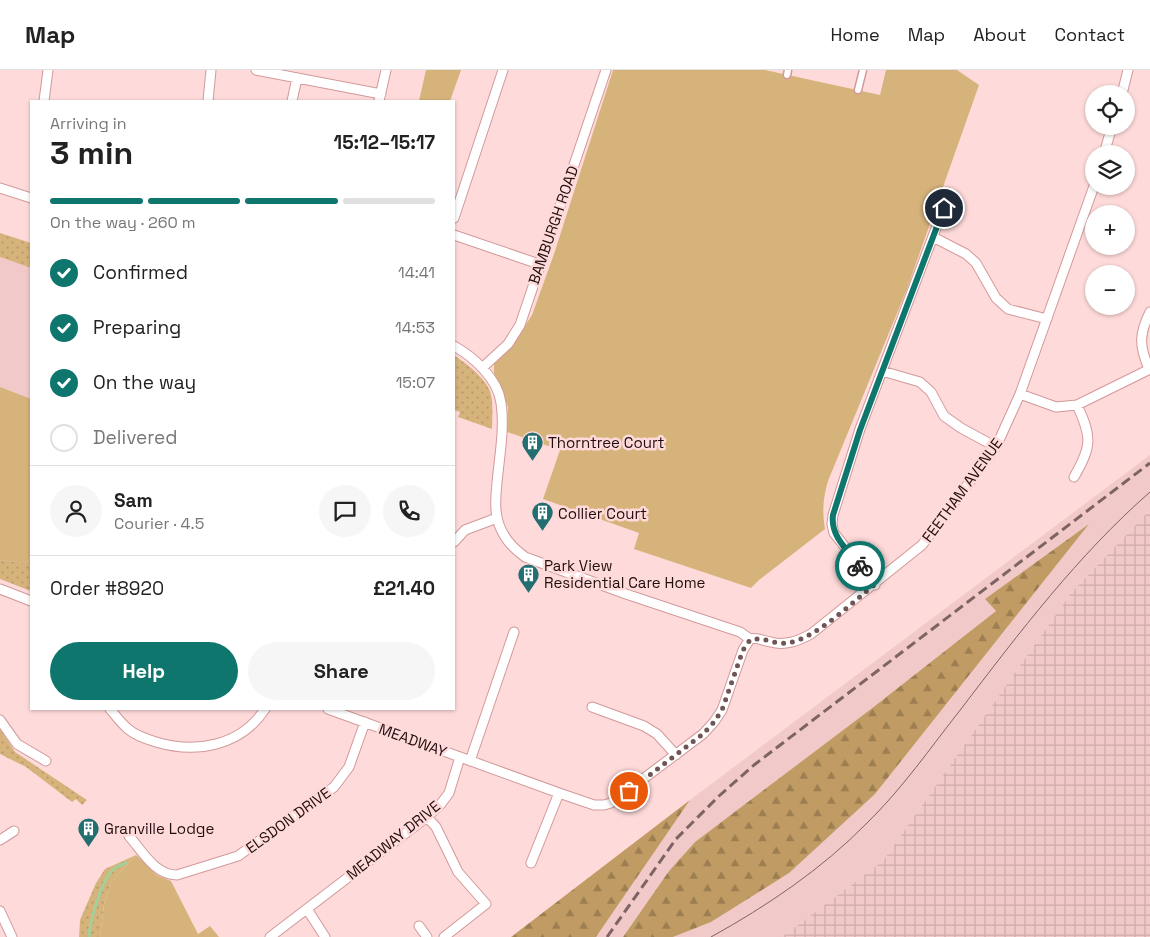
<!DOCTYPE html>
<html lang="en">
<head>
<meta charset="utf-8">
<style>
  body { margin:0; font-family:"Space Grotesk",sans-serif; background:#f6f6f6; color:#222; height:100vh; display:flex; flex-direction:column; font-size:19px; white-space:nowrap }
  * { box-sizing:border-box; margin:0 }
  p { font-size:16px; color:#767676 }
  .icon { flex:none; width:28px; height:28px; fill:none; stroke:currentColor; stroke-width:2; stroke-linecap:round; stroke-linejoin:round }
  .map { position:relative; flex:1; overflow:hidden }
  .drawer { position:absolute; left:30px; top:30px; width:425px; height:610px; display:flex; flex-direction:column; background:#fff; border-radius:0px; box-shadow:0 1px 4px #0004 }
  .drawer>* { flex:none }
  .controls { position:absolute; left:1085px; top:15px; display:grid; gap:10px }
  .controls a { display:grid; place-items:center; width:50px; height:50px; border-radius:50%; background:#fff; box-shadow:0 1px 4px #0004; font-size:25px }
  .pin { position:absolute; display:grid; place-items:center; width:42px; height:42px; color:#fff; margin:-21px; border:2px solid #fff; border-radius:50%; box-shadow:0 1px 5px #0007 }
  .courier { position:absolute; display:grid; place-items:center; width:50px; height:50px; margin:-25px; border:4px solid #0f766e; border-radius:50%; background:#fff; color:#222; box-shadow:0 1px 6px #0007 }
  .summary em { font-style:normal; font-weight:600 }
  .summary div { display:flex; flex-direction:column-reverse }
  .summary { display:flex; align-items:center; justify-content:space-between; height:85px; padding:0 20px }
  h1 { font-size:32px; font-weight:600; line-height:38px }
  .bar { display:grid; grid-template-columns:repeat(4,1fr); gap:8px 5px; align-content:center; height:60px; padding:0 20px }
  .bar i { height:6px; border-radius:4px; background:#e0e0e0 }
  .bar .selected { background:#0f766e }
  .bar p { grid-column:span 4 }
  .line { display:flex; align-items:center; gap:12px; padding:0 20px; border-top:1px solid #e0e0e0 }
  .line div { flex:1 }
  .round { display:grid; place-items:center; flex:none; width:52px; height:52px; border-radius:26px; background:#f6f6f6 }
  ol { padding:0 20px; list-style:none }
  li { display:flex; align-items:center; gap:15px; height:55px }
  li p { margin-inline-start:auto }
  li .icon { padding:5px; border-radius:50%; background:#0f766e; color:#fff; stroke-width:4 }
  li:last-child { color:#767676 }
  li i { width:28px; height:28px; border:2px solid #e0e0e0; border-radius:50% }
  .button { display:flex; gap:10px; margin-top:auto; padding:10px 20px }
  .button a { flex:1; height:58px; border-radius:30px; background:#0f766e; color:#fff; font-size:20px; font-weight:600; line-height:58px; text-align:center }
  .button a+a { background:#f6f6f6; color:#222 }
  header { display:flex; align-items:center; gap:30px; box-sizing:border-box; height:70px; padding:0 25px; background:#fff; border-bottom:1px solid #e0e0e0 }
  header strong { font-size:24px }
  nav { display:flex; gap:28px; margin-inline-start:auto; font-size:18px }
  .map>svg:first-child { display:block }
</style>
</head>
<body>
<header>
<strong>Map</strong>
<nav><a>Home</a><a>Map</a><a>About</a><a>Contact</a></nav>
</header>
<div class="map">
<svg width="1150" height="867" viewBox="0 0 1150 867">
  <defs>
    <pattern id="industrial-grid" width="8" height="8" patternUnits="userSpaceOnUse" patternTransform="scale(1.25)"><rect width="8" height="8" fill="#f2c9c9"/><path d="M0 4h8M4 0v8" fill="none" stroke="#cfabab"/></pattern>
    <pattern id="grass-dots" width="8" height="8" patternUnits="userSpaceOnUse" patternTransform="scale(1.25)"><rect width="8" height="8" fill="#d7b37c"/><path d="M2 2h.1M6 6h.1" fill="none" stroke="#b8996a" stroke-width="1.8" stroke-linecap="round"/></pattern>
    <pattern id="forest-firs" width="22" height="20" patternUnits="userSpaceOnUse" patternTransform="scale(1.25)"><rect width="22" height="20" fill="#c09c64"/><path d="M5 1l3.5 6h-7zM16 11l3.5 6h-7z" fill="#9c7e51"/></pattern>
  </defs>
  <rect width="100%" height="100%" fill="#ffdada"/>
  <path fill="#f2c9c9" d="M0 187 31 198V521L0 509Z
    M1150 385V440L1071 523 883 791 782 867H673L711 852 875 724 1087 456 986 530 996 541 871 639 695 772 669 801 623 867H596L690 730Z"/>
  <path fill="url(#industrial-grid)" d="M1150 440V867H782L883 791 1071 523Z"/>
  <path fill="url(#grass-dots)" d="M0 163 31 173V198L0 187Z
    M454 285C465 293 482 305 489 319 494 330 492 347 492 359L458 347 460 342 454 340Z
    M31 488V521L0 509V490L26 493Z
    M0 659 15 682 87 730 82 735 76 729 72 732 26 697 0 684Z
    M136 785 112 811 104 834 100 867H79L80 850 96 813 105 799Z"/>
  <path fill="url(#forest-firs)" d="M1089 454 875 724 789 803 711 852 673 867H623L669 801 695 772 871 639 996 541 985 529Z
    M690 730 596 867H511Z"/>
  <path fill="#d7b37c" d="M426 0H461L450 31H419Z
    M613 0H765L880 25 886 0H957L979 15 907 219 828 411C823 428 822 441 825 459L759 510 751 518 634 479 639 463 543 429 560 380 507 362 508 337 494 303V292L513 274 532 245 554 184Z
    M0 317 31 329V488L26 493 0 490Z
    M136 785 157 805 171 811 198 864 210 856 219 867H100L104 834 112 811Z"/>
  <g fill="none" stroke-linecap="round" stroke-linejoin="round">
    <path stroke="#a6ce98" stroke-width="3" d="M89 867C90 851 102 807 115 798 118 796 123 794 126 793"/>
    <defs>
      <path id="pedestrian" d="M787 5 788 0
        M858 20 863 0"/>
      <path id="minor" d="M256 0 381 24
        M1122 24 1128 0
        M44 31 48 0
        M208 31 211 0
        M292 31 297 8
        M379 31 386 0
        M1104 84 1112 56
        M0 118 31 128
        M454 148 503 0
        M454 165 539 194
        M933 167 966 184 976 193 996 228 1008 239 1047 249
        M454 276C474 287 498 309 501 333 505 359 499 388 497 413 495 432 494 449 504 465 509 474 517 481 525 487L626 524 740 562 750 569
        M482 298 508 274 520 255 606 0
        M1149 299C1139 276 1139 264 1150 242
        M882 301 920 312 931 322 944 346 961 358 996 377
        M1020 324 1056 337 1077 335 1150 299
        M1074 407C1092 376 1092 367 1077 335
        M454 472 465 460 497 448
        M875 515 834 463 832 454 833 445 860 359 949 124
        M0 519 31 531
        M750 569C758 567 763 571 771 572 785 576 798 571 811 564L922 475 996 377 1020 324 1094 116
        M592 637 644 656 657 664 676 685
        M110 639C116 646 121 653 128 659 135 665 146 669 156 672 196 684 241 676 265 639
        M328 639 559 723 594 735H604L611 733 703 664 714 652 722 640 743 580 750 569
        M0 650 17 674 46 691
        M470 691 514 562
        M427 747 436 757 458 802 486 834 444 867
        M129 766C143 782 155 805 177 805L238 786 334 717 349 697 365 652
        M0 770 14 761
        M531 793 559 723
        M307 839 325 867
        M0 841 12 867
        M419 856 427 867
        M270 867 427 747 440 735 449 723 460 687"/>
    </defs>
    <use href="#pedestrian" stroke="#d2999a" stroke-width="9"/>
    <use href="#minor" stroke="#d2999a" stroke-width="11"/>
    <use href="#pedestrian" stroke="#fff" stroke-width="6"/>
    <use href="#minor" stroke="#fff" stroke-width="9"/>
    <path stroke="#7e6364" stroke-width="1" d="M711 867C767 836 822 799 867 753 902 719 931 677 961 639 1019 563 1078 485 1150 422"/>
    <path stroke="#7e6364" stroke-width="3" stroke-dasharray="10 5" stroke-linecap="butt" d="M607 867 676 769 719 726 754 695 1150 393"/>
  </g>
  <g fill="none" stroke-linecap="round" stroke-linejoin="round">
    <path stroke="#6f5555" stroke-width="5" stroke-dasharray="0 9" d="M629 721 703 664 714 652 722 640 743 580 750 570C763 566 774 575 788 573 815 569 853 532 874 515L860 496"/>
    <path stroke="#0f766e" stroke-width="6" d="M860 496C848 481 830 466 833 445L860 360 944 138"/>
  </g>
  <defs>
    <symbol id="building-pin" viewBox="-11 -11 22 30"><path d="M0 17L-7.5 6A9.5 9.5 0 1 1 7.5 6Z" fill="#236e70" stroke="#ffdada"/><path d="M-4-6H4V6H1V3H-1V6H-4ZM-2.5-4.3h1.7v1.8h-1.7ZM.8-4.3h1.7v1.8H.8ZM-2.5-1h1.7V.8h-1.7ZM.8-1h1.7V.8H.8Z" fill="#fff"/></symbol>
  </defs>
  <g fill-rule="evenodd">
    <use href="#building-pin" x="520" y="360" width="25" height="34"/>
    <use href="#building-pin" x="530" y="430" width="25" height="34"/>
    <use href="#building-pin" x="516" y="492" width="25" height="34"/>
    <use href="#building-pin" x="76" y="746" width="25" height="34"/>
  </g>
  <g text-anchor="middle" dominant-baseline="central" stroke-width="5" stroke-linejoin="round" paint-order="stroke">
    <g font-size="15" fill="#210d0e" stroke="#ffdada">
      <text transform="translate(553 155) rotate(-71)">BAMBURGH ROAD</text>
      <text transform="translate(962 420) rotate(-54)">FEETHAM AVENUE</text>
      <text transform="translate(413 670) rotate(20)">MEADWAY</text>
      <text transform="translate(288 750) rotate(-36)">ELSDON DRIVE</text>
      <text transform="translate(393 770) rotate(-39)">MEADWAY DRIVE</text>
    </g>
    <g font-size="15" fill="#210d0e" stroke="#ffdada" text-anchor="start">
      <text x="548" y="372">Thorntree Court</text>
      <text x="558" y="443">Collier Court</text>
      <text x="544" y="495">Park View<tspan x="544" dy="17">Residential Care Home</tspan></text>
      <text x="104" y="758">Granville Lodge</text>
    </g>
  </g>
</svg>
<div class="controls">
<a><svg class="icon" aria-label="locate" viewBox="0 0 24 24"><circle cx="12" cy="12" r="6"/><path d="M12 2v4M12 18v4M2 12h4M18 12h4"/></svg></a>
<a><svg class="icon" aria-label="layers" viewBox="0 0 24 24"><path d="M12 4l9 5-9 5-9-5zM3 14l9 5 9-5"/></svg></a>
<a>+</a>
<a>−</a>
</div>
<div class="pin" style="left:629px;top:721px;background:#ea580c"><svg class="icon" aria-label="bag" viewBox="0 0 24 24"><path d="M5 8h14l-1 12H6zM9 8a3 3 0 0 1 6 0"/></svg></div>
<div class="pin" style="left:944px;top:138px;background:#1f2937"><svg class="icon" aria-label="home" viewBox="0 0 24 24"><path d="M3 11l9-7 9 7M6 9v11h12V9"/></svg></div>
<div class="courier" style="left:860px;top:496px"><svg class="icon" aria-label="bike" viewBox="0 0 24 24"><circle cx="6" cy="16" r="4"/><circle cx="18" cy="16" r="4"/><path d="M6 16l4-8h5l3 8M10 8l3 8H6M13 5h3"/></svg></div>
<section class="drawer">
<div class="summary"><div><h1>3 min</h1><p>Arriving in</p></div><em>15:12–15:17</em></div>
<div class="bar"><i class="selected"></i><i class="selected"></i><i class="selected"></i><i></i><p>On the way · 260 m</p></div>
<ol>
<li><svg class="icon" aria-label="check" viewBox="0 0 24 24"><path d="M5 12l5 5 9-10"/></svg>Confirmed<p>14:41</p></li>
<li><svg class="icon" aria-label="check" viewBox="0 0 24 24"><path d="M5 12l5 5 9-10"/></svg>Preparing<p>14:53</p></li>
<li><svg class="icon" aria-label="check" viewBox="0 0 24 24"><path d="M5 12l5 5 9-10"/></svg>On the way<p>15:07</p></li>
<li><i></i>Delivered</li>
</ol>
<div class="line" style="height:90px"><a class="round"><svg class="icon" aria-label="person" viewBox="0 0 24 24"><circle cx="12" cy="8" r="4"/><path d="M4 21q1-7 8-7t8 7"/></svg></a><div><b>Sam</b><p>Courier · 4.5</p></div><a class="round"><svg class="icon" aria-label="chat" viewBox="0 0 24 24"><path d="M4 5h16v11H9l-5 4z"/></svg></a><a class="round"><svg class="icon" aria-label="phone" viewBox="0 0 24 24"><path d="M5 4h4l2 5-3 2q2 4 5 5l2-3 5 2v4C11 20 4 13 5 4z"/></svg></a></div>
<div class="line" style="height:65px"><div>Order #8920</div><b>£21.40</b></div>
<div class="button"><a>Help</a><a>Share</a></div>
</section>
</div>
</body>
</html>
